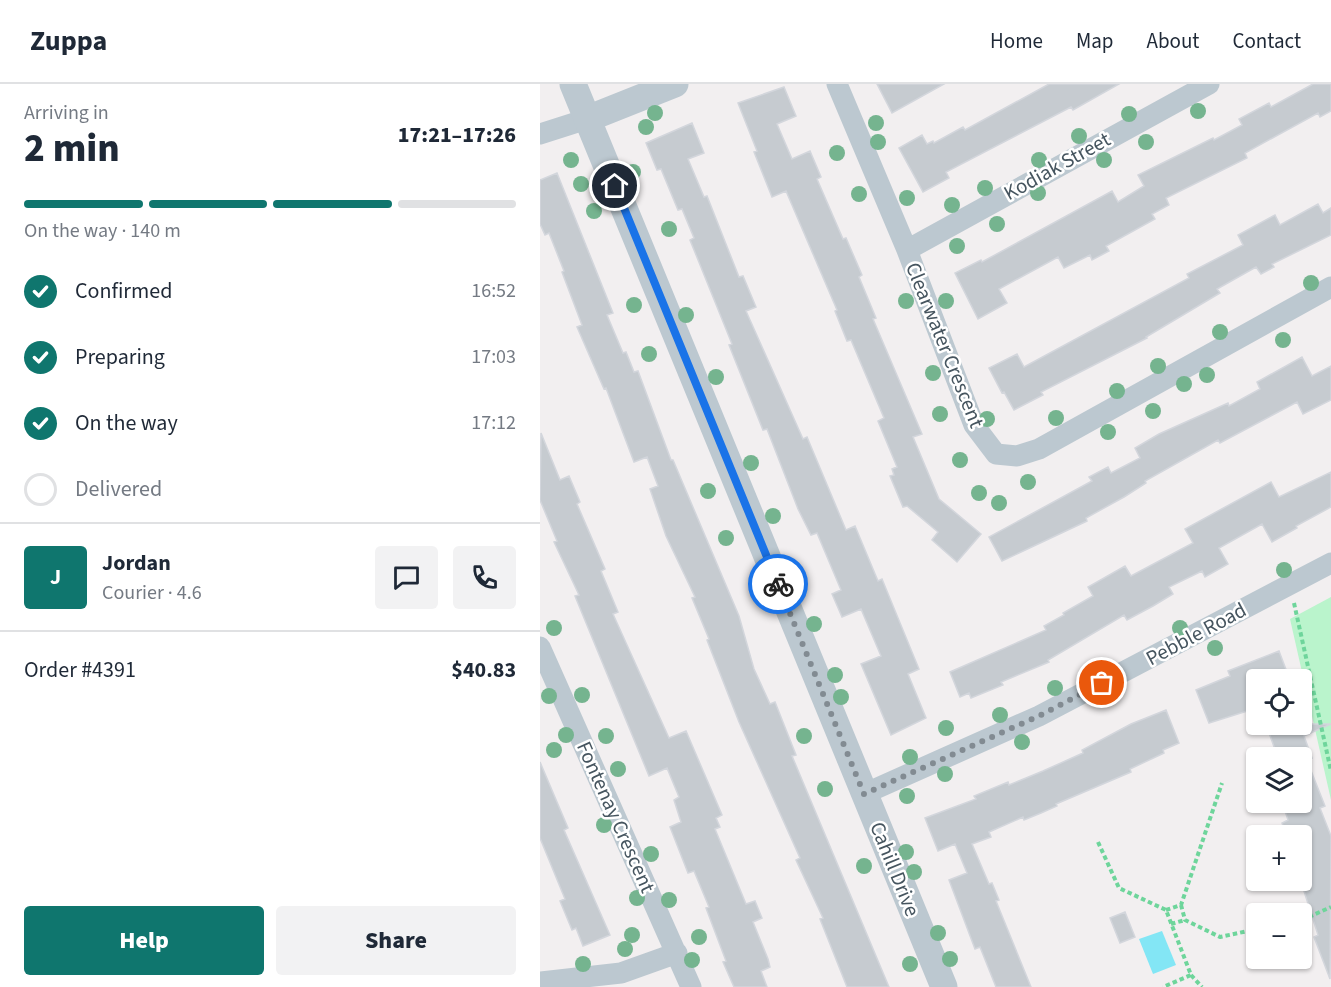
<!DOCTYPE html>
<html lang="en">
<head>
<meta charset="utf-8">
<style>
  body { margin:0; font-family:"Source Sans 3",sans-serif; background:#f2f2f3; color:#1f2937; height:100vh; display:flex; flex-direction:column; font-size:22px; white-space:nowrap }
  * { box-sizing:border-box; margin:0 }
  p { font-size:20px; color:#747a83 }
  .icon { flex:none; width:33px; height:33px; fill:none; stroke:currentColor; stroke-width:2; stroke-linecap:round; stroke-linejoin:round }
  .map { position:relative; flex:1; overflow:hidden }
  .details { display:flex; flex-direction:column; background:#fff; width:540px }
  .details>* { flex:none }
  .buttons { position:absolute; left:706px; top:585px; display:grid; gap:12px }
  .buttons a { display:grid; place-items:center; width:66px; height:66px; border-radius:6px; background:#fff; box-shadow:0 2px 4px #0004; font-size:30px }
  .pin { position:absolute; display:grid; place-items:center; width:51px; height:51px; color:#fff; margin:-26px; border:3px solid #fff; border-radius:50%; box-shadow:0 2px 6px #0007 }
  .courier { position:absolute; display:grid; place-items:center; width:60px; height:60px; margin:-30px; border:4px solid #1a73e8; border-radius:50%; background:#fff; color:#222; box-shadow:0 2px 8px #0007 }
  .head em { font-style:normal; font-weight:800 }
  .head div { display:flex; flex-direction:column-reverse }
  .head { display:flex; align-items:center; justify-content:space-between; height:102px; padding:0 24px }
  h1 { font-size:39px; font-weight:800; line-height:45px }
  .bar { display:grid; grid-template-columns:repeat(4,1fr); gap:9px 6px; align-content:center; height:72px; padding:0 24px }
  .bar i { height:8px; border-radius:4px; background:#e0e1e3 }
  .bar .current { background:#0f766e }
  .bar p { grid-column:span 4 }
  .line { display:flex; align-items:center; gap:15px; padding:0 24px; border-top:2px solid #e0e1e3 }
  .line div { flex:1 }
  .round { display:grid; place-items:center; flex:none; width:63px; height:63px; border-radius:6px; background:#f2f2f3 }
  ol { padding:0 24px; list-style:none }
  li { display:flex; align-items:center; gap:18px; height:66px }
  li p { margin-inline-start:auto }
  li .icon { padding:6px; border-radius:50%; background:#0f766e; color:#fff; stroke-width:4 }
  li:last-child { color:#747a83 }
  li i { width:33px; height:33px; border:3px solid #e0e1e3; border-radius:50% }
  .button { display:flex; gap:12px; margin-top:auto; padding:12px 24px }
  .button a { flex:1; height:69px; border-radius:6px; background:#0f766e; color:#fff; font-size:24px; font-weight:800; line-height:69px; text-align:center }
  .button a+a { background:#f2f2f3; color:#1f2937 }
  header { display:flex; align-items:center; gap:36px; box-sizing:border-box; height:84px; padding:0 30px; background:#fff; border-bottom:2px solid #e0e1e3 }
  header strong { font-size:28px }
  nav { display:flex; gap:33px; margin-inline-start:auto; font-size:21px }
  main { display:flex; flex:1; min-height:0 }
  .map>svg:first-child { display:block }
</style>
</head>
<body>
<header>
<strong>Zuppa</strong>
<nav><a>Home</a><a>Map</a><a>About</a><a>Contact</a></nav>
</header>
<main>
<section class="details">
<div class="head"><div><h1>2 min</h1><p>Arriving in</p></div><em>17:21–17:26</em></div>
<div class="bar"><i class="current"></i><i class="current"></i><i class="current"></i><i></i><p>On the way · 140 m</p></div>
<ol>
<li><svg class="icon" aria-label="check" viewBox="0 0 24 24"><path d="M5 12l5 5 9-10"/></svg>Confirmed<p>16:52</p></li>
<li><svg class="icon" aria-label="check" viewBox="0 0 24 24"><path d="M5 12l5 5 9-10"/></svg>Preparing<p>17:03</p></li>
<li><svg class="icon" aria-label="check" viewBox="0 0 24 24"><path d="M5 12l5 5 9-10"/></svg>On the way<p>17:12</p></li>
<li><i></i>Delivered</li>
</ol>
<div class="line" style="height:108px"><b class="round" style="background:#0f766e;color:#fff">J</b><div><b>Jordan</b><p>Courier · 4.6</p></div><a class="round"><svg class="icon" aria-label="chat" viewBox="0 0 24 24"><path d="M4 5h16v11H9l-5 4z"/></svg></a><a class="round"><svg class="icon" aria-label="phone" viewBox="0 0 24 24"><path d="M5 4h4l2 5-3 2q2 4 5 5l2-3 5 2v4C11 20 4 13 5 4z"/></svg></a></div>
<div class="line" style="height:78px"><div>Order #4391</div><b>$40.83</b></div>
<div class="button"><a>Help</a><a>Share</a></div>
</section>
<div class="map">
<svg width="791" height="903" viewBox="0 0 791 903">
  <rect width="100%" height="100%" fill="#f2eff0"/>
  <path fill="#baf4cc" d="M791 513V716L750 535Z"/>
  <path fill="#83e6f5" d="M622 847 636 881 613 890 599 855Z"/>
  <path fill="#c6cbd0" stroke="#d3d6dc" stroke-width="1.5" d="M337 0H404L352 29Z
    M509 0H579L533 26 531 23 406 88 409 94 383 108 359 64 382 51 387 60 393 57 394 59 423 43 425 46Z
    M773 0H791V27L780 33 778 29 705 69 707 74 626 114 629 121 612 130 615 135 566 162 569 167 552 176 550 171 524 184 518 173 459 205 467 219 438 235 415 189 441 176 442 178 572 107 578 118 604 102 598 91 673 54 674 56 702 41 699 35 729 19 731 23Z
    M244 3 256 32 237 40 252 75 270 67 281 93 277 95 303 155 306 154 322 191 319 193 336 234 333 235 382 350 373 353 399 415 441 450 417 478 392 456 398 448 367 422 363 423 350 392 354 391 352 385 357 383 338 337 344 334 311 256 307 257 295 227 297 226 246 107 232 113 214 68 217 67 198 19Z
    M152 39 164 69 148 75 164 113 167 112 199 193 203 192 216 223 206 227 263 355 267 353 306 446 315 442 338 497 342 495 379 585 368 590 386 634 351 651 321 580 341 572 321 525 302 533 292 510 301 506 277 449 271 451 258 425 227 345 223 346 189 261 192 260 150 156 154 154 142 125 138 126 121 85 117 86 106 59Z
    M17 89 73 229 67 231 83 269 86 268 94 288 98 287 131 376H133L199 532 214 585 230 620 235 618 256 671 252 672 349 903H307L280 835 283 834 256 776 260 774 199 638 167 556 169 555 152 514 155 513 126 452 110 405 118 402 107 373 94 378 66 304 64 305 37 243 42 241 22 188 24 187 9 149 5 151 0 140V96Z
    M778 120 783 129 791 124V151L732 180 734 183 721 190 716 183 677 205 680 209 606 253 607 254 501 308 503 311 474 326 464 308 462 309 449 284 477 270 484 283 649 194 647 190 703 161 698 151 735 131 740 141Z
    M762 273 772 292 791 282V316L763 330 757 318 680 359 678 356 605 397 606 399 584 413 546 434 547 437 462 477 449 453 552 397 549 393 568 383 571 389 600 374 595 364 619 350 688 319 689 322 720 305 717 298Z
    M1 349 20 396 29 392 40 418 37 420 65 485 61 487 78 528 73 530 129 654 146 647 182 731 176 734 180 743 175 745 206 820 215 817 222 834 213 838 228 875 230 883 221 887 227 903H194L183 878 186 877 166 824 169 823 154 787 148 789 130 743 141 738 134 716 139 713 127 684 109 692 35 512 39 511 14 458 17 457 0 416Z
    M791 388V423L756 442 757 444 732 458 722 440 679 464 688 480 665 493 662 487 629 503 633 510 613 522 587 536 584 531 508 576 509 578 461 598 463 601 431 614 429 609 420 613 410 588 506 546 504 542 524 531 523 529 553 512 548 503 585 482 591 492 653 459 645 445 731 398 739 413Z
    M739 567 750 596H717V624L669 639 656 606 690 592 688 587Z
    M626 626 639 659 623 666 624 669 590 685 591 688 516 720 517 722 501 729 484 736 483 733 449 748 451 753 432 760 449 800 452 799 459 816 456 817 491 903H456L440 863 435 865 409 796 427 789 415 760 398 767 385 734 436 715 434 712 468 698 469 701 503 687 543 669 542 666 591 640Z
    M743 640H791L764 652 772 674H766L785 722 780 724 791 752 790 895 774 853 778 851 762 801V752H747L742 739 748 736 742 718H762V674H738L728 646Z
    M0 678 28 744 24 746 70 851 43 862 36 844 32 846 20 817 25 815 0 754Z
    M585 828 595 853 580 859 570 834Z"/>
  <g fill="none" stroke-linecap="round" stroke-linejoin="round">
    <path stroke="#6ed59b" stroke-width="4" stroke-dasharray="4.5 3" stroke-linecap="butt" d="M754 519 791 687
      M558 758 579 804 626 826 651 891 623 903
      M641 821 645 836 680 853 717 845
      M626 826 641 821 682 699
      M762 836 791 823
      M631 840 645 836
      M651 891 662 903"/>
    <path stroke="#bcc8d0" stroke-width="21" d="M297 0 367 166 434 341 456 370 477 372 499 365 791 203
      M0 50 47 35
      M367 166 669 0
      M0 563 151 903
      M324 710 499 632 791 479
      M0 898 81 889 137 869"/>
    <path stroke="#bcc8d0" stroke-width="27" d="M33 0 404 903
      M47 35 135 0"/>
  </g>
  <g fill="#75b48f">
    <circle cx="658" cy="27" r="8"/>
    <circle cx="115" cy="29" r="8"/>
    <circle cx="589" cy="30" r="8"/>
    <circle cx="336" cy="39" r="8"/>
    <circle cx="106" cy="43" r="8"/>
    <circle cx="539" cy="52" r="8"/>
    <circle cx="338" cy="58" r="8"/>
    <circle cx="606" cy="58" r="8"/>
    <circle cx="297" cy="69" r="8"/>
    <circle cx="31" cy="76" r="8"/>
    <circle cx="499" cy="76" r="8"/>
    <circle cx="564" cy="76" r="8"/>
    <circle cx="93" cy="88" r="8"/>
    <circle cx="41" cy="100" r="8"/>
    <circle cx="445" cy="104" r="8"/>
    <circle cx="498" cy="109" r="8"/>
    <circle cx="319" cy="110" r="8"/>
    <circle cx="367" cy="114" r="8"/>
    <circle cx="412" cy="121" r="8"/>
    <circle cx="54" cy="127" r="8"/>
    <circle cx="457" cy="140" r="8"/>
    <circle cx="129" cy="145" r="8"/>
    <circle cx="417" cy="162" r="8"/>
    <circle cx="771" cy="199" r="8"/>
    <circle cx="366" cy="217" r="8"/>
    <circle cx="406" cy="217" r="8"/>
    <circle cx="94" cy="221" r="8"/>
    <circle cx="146" cy="231" r="8"/>
    <circle cx="680" cy="248" r="8"/>
    <circle cx="743" cy="256" r="8"/>
    <circle cx="109" cy="270" r="8"/>
    <circle cx="618" cy="282" r="8"/>
    <circle cx="393" cy="289" r="8"/>
    <circle cx="667" cy="291" r="8"/>
    <circle cx="176" cy="293" r="8"/>
    <circle cx="644" cy="300" r="8"/>
    <circle cx="577" cy="307" r="8"/>
    <circle cx="613" cy="327" r="8"/>
    <circle cx="400" cy="330" r="8"/>
    <circle cx="516" cy="334" r="8"/>
    <circle cx="447" cy="335" r="8"/>
    <circle cx="568" cy="348" r="8"/>
    <circle cx="420" cy="376" r="8"/>
    <circle cx="211" cy="379" r="8"/>
    <circle cx="488" cy="398" r="8"/>
    <circle cx="168" cy="407" r="8"/>
    <circle cx="439" cy="409" r="8"/>
    <circle cx="459" cy="419" r="8"/>
    <circle cx="233" cy="432" r="8"/>
    <circle cx="186" cy="454" r="8"/>
    <circle cx="249" cy="483" r="8"/>
    <circle cx="744" cy="486" r="8"/>
    <circle cx="274" cy="540" r="8"/>
    <circle cx="14" cy="544" r="8"/>
    <circle cx="640" cy="544" r="8"/>
    <circle cx="675" cy="564" r="8"/>
    <circle cx="295" cy="591" r="8"/>
    <circle cx="515" cy="604" r="8"/>
    <circle cx="42" cy="611" r="8"/>
    <circle cx="9" cy="612" r="8"/>
    <circle cx="301" cy="613" r="8"/>
    <circle cx="460" cy="631" r="8"/>
    <circle cx="406" cy="644" r="8"/>
    <circle cx="26" cy="651" r="8"/>
    <circle cx="66" cy="652" r="8"/>
    <circle cx="264" cy="652" r="8"/>
    <circle cx="482" cy="658" r="8"/>
    <circle cx="14" cy="666" r="8"/>
    <circle cx="370" cy="673" r="8"/>
    <circle cx="78" cy="685" r="8"/>
    <circle cx="405" cy="690" r="8"/>
    <circle cx="285" cy="705" r="8"/>
    <circle cx="367" cy="712" r="8"/>
    <circle cx="64" cy="741" r="8"/>
    <circle cx="366" cy="768" r="8"/>
    <circle cx="111" cy="770" r="8"/>
    <circle cx="324" cy="782" r="8"/>
    <circle cx="374" cy="788" r="8"/>
    <circle cx="97" cy="814" r="8"/>
    <circle cx="129" cy="816" r="8"/>
    <circle cx="398" cy="849" r="8"/>
    <circle cx="92" cy="851" r="8"/>
    <circle cx="159" cy="853" r="8"/>
    <circle cx="85" cy="865" r="8"/>
    <circle cx="410" cy="875" r="8"/>
    <circle cx="152" cy="876" r="8"/>
    <circle cx="43" cy="880" r="8"/>
    <circle cx="370" cy="880" r="8"/>
  </g>
  <g fill="none" stroke-linecap="round" stroke-linejoin="round">
    <path stroke="#828b92" stroke-width="6" stroke-dasharray="0 10.8" d="M238 500 324 710 499 632 562 599"/>
    <path stroke="#1a73e8" stroke-width="8" d="M75 102 238 500"/>
  </g>
  <g text-anchor="middle" dominant-baseline="central" stroke-width="5" stroke-linejoin="round" paint-order="stroke">
    <g font-size="21" fill="#46555f" stroke="#fff">
      <text transform="translate(517 82) rotate(-29)">Kodiak Street</text>
      <text transform="translate(405 261) rotate(68)">Clearwater Crescent</text>
      <text transform="translate(656 550) rotate(-28)">Pebble Road</text>
      <text transform="translate(76 733) rotate(66)">Fontenay Crescent</text>
      <text transform="translate(355 785) rotate(68)">Cahill Drive</text>
    </g>
  </g>
</svg>
<div class="buttons">
<a><svg class="icon" aria-label="locate" viewBox="0 0 24 24"><circle cx="12" cy="12" r="6"/><path d="M12 2v4M12 18v4M2 12h4M18 12h4"/></svg></a>
<a><svg class="icon" aria-label="layers" viewBox="0 0 24 24"><path d="M12 4l9 5-9 5-9-5zM3 14l9 5 9-5"/></svg></a>
<a>+</a>
<a>−</a>
</div>
<div class="pin" style="left:562px;top:599px;background:#ea580c"><svg class="icon" aria-label="bag" viewBox="0 0 24 24"><path d="M5 8h14l-1 12H6zM9 8a3 3 0 0 1 6 0"/></svg></div>
<div class="pin" style="left:75px;top:102px;background:#1f2937"><svg class="icon" aria-label="home" viewBox="0 0 24 24"><path d="M3 11l9-7 9 7M6 9v11h12V9"/></svg></div>
<div class="courier" style="left:238px;top:500px"><svg class="icon" aria-label="bike" viewBox="0 0 24 24"><circle cx="6" cy="16" r="4"/><circle cx="18" cy="16" r="4"/><path d="M6 16l4-8h5l3 8M10 8l3 8H6M13 5h3"/></svg></div>
</div>
</main>
</body>
</html>
